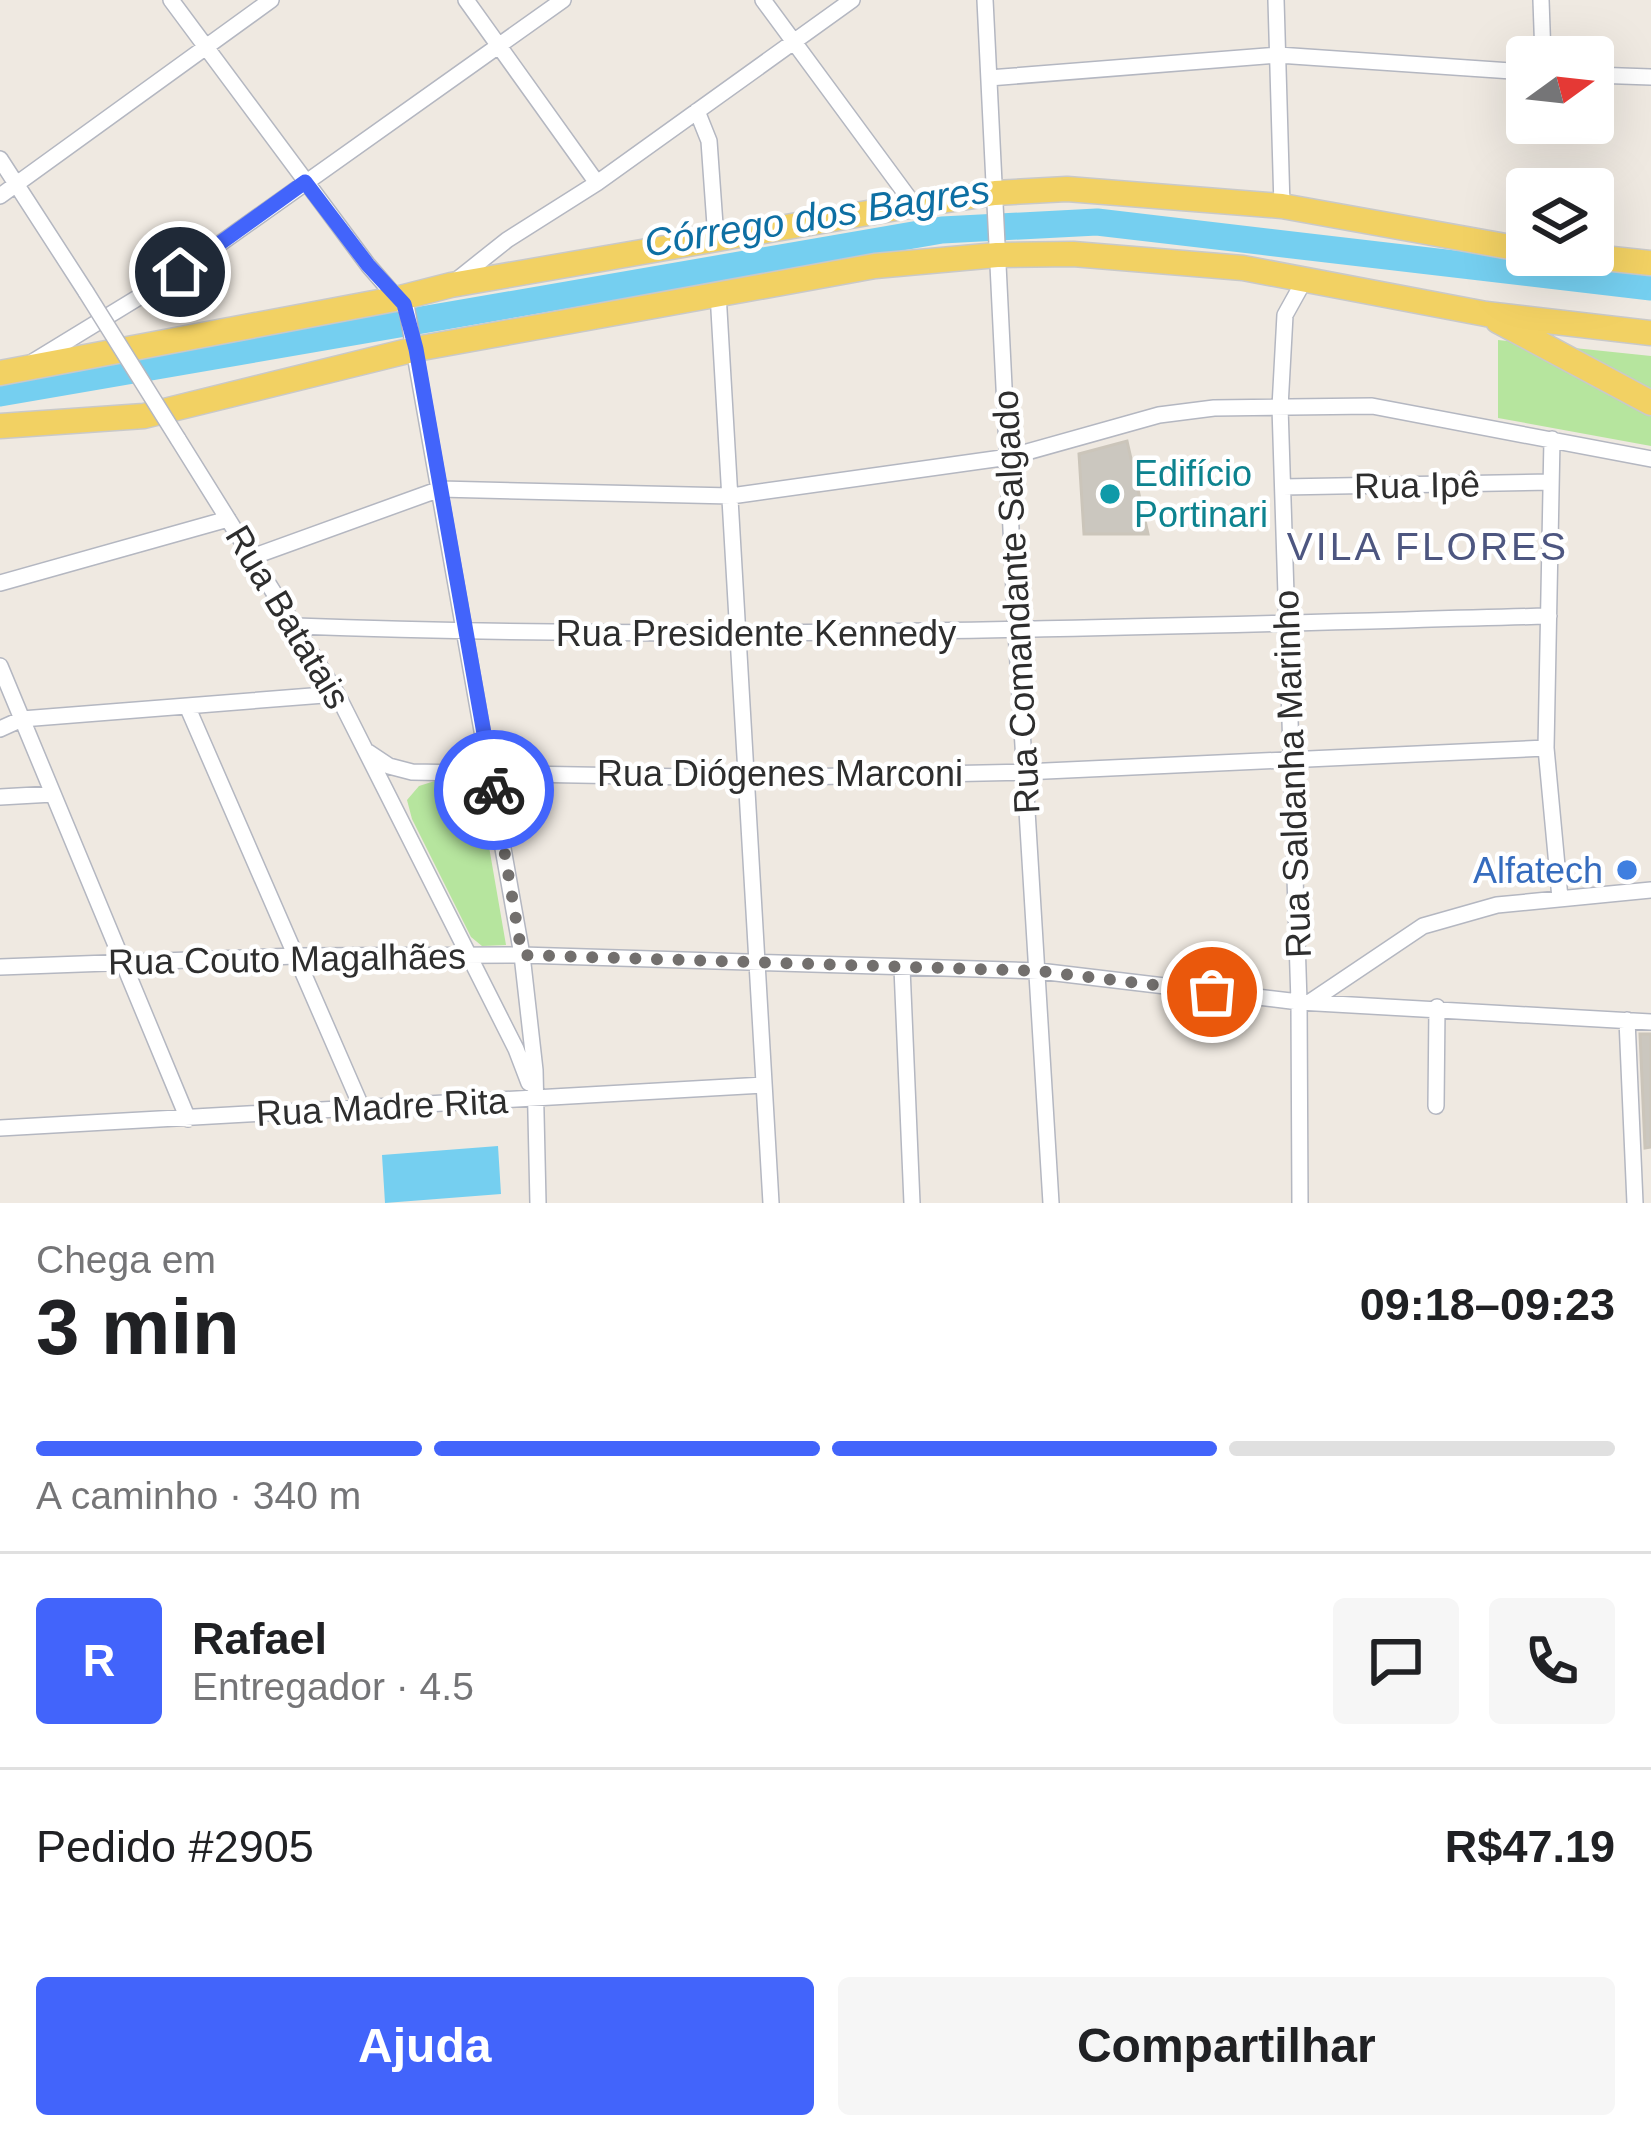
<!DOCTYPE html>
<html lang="pt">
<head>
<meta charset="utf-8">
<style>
  body { margin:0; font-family:Arial,sans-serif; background:#f6f6f6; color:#202124; height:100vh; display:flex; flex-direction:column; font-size:45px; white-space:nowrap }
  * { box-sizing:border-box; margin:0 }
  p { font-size:39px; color:#757577 }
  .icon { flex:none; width:66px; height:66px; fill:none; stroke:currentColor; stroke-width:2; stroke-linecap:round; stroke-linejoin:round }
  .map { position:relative; height:1203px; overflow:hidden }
  .side { display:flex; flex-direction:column; background:#fff; flex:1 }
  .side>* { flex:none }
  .needle { width:78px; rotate:75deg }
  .controls { position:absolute; left:1506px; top:36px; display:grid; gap:24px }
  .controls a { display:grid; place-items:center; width:108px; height:108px; border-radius:12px; background:#fff; box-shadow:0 12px 48px #0002; font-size:60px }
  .pin { position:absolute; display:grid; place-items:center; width:102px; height:102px; color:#fff; margin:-51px; border:6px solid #fff; border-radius:50%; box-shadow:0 3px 12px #0007 }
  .courier { position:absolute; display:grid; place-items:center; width:120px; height:120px; margin:-60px; border:9px solid #4264fb; border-radius:50%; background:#fff; color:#222; box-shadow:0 3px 15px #0007 }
  .overview em { font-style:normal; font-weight:700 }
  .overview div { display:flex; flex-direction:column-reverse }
  .overview { display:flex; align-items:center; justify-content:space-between; height:204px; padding:0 36px }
  h1 { font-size:78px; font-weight:700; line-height:90px }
  .bar { display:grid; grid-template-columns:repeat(4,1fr); gap:18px 12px; align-content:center; height:144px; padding:0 36px }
  .bar i { height:15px; border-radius:9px; background:#e0e0e0 }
  .bar .selected { background:#4264fb }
  .bar p { grid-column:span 4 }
  .line { display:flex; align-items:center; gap:30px; padding:0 36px; border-top:3px solid #e0e0e0 }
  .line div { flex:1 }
  .round { display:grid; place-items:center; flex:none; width:126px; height:126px; border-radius:12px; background:#f6f6f6 }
  .action { display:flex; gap:24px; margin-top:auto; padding:24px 36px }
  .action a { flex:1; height:138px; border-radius:12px; background:#4264fb; color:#fff; font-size:48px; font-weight:700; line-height:138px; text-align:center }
  .action a+a { background:#f6f6f6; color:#202124 }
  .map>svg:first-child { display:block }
</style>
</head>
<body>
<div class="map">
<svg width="1651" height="1203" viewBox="0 0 1651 1203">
  <rect width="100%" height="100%" fill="#efe9e1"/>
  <path fill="#b6e59e" d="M1498 340 1651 356V446L1498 418Z
    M441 779 469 793 483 812 506 945 482 946 471 937 412 819 407 800 419 786Z"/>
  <path fill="#75cff0" d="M498 1146 501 1194 385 1203 382 1155Z"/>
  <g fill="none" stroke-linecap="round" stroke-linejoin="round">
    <path stroke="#75cff0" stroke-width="27" d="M0 393 942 230 1097 222 1651 287"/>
  </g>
  <path fill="#cbc7bf" stroke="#cbc5ba" stroke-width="3" d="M1127 441 1148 534H1084L1079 454Z
    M1640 1034H1651V1147L1645 1148Z"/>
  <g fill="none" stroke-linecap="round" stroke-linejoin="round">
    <defs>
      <path id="minor" d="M171 0 368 265 407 310 522 955 535 1070 538 1203
        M466 0 597 183
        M763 0 914 205
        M985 0 1016 631 1051 1203
        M1276 0 1282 206
        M1541 0 1543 57
        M1593 75 1651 77
        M989 78 1278 55 1527 72
        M697 111 709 141 716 239
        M0 159 86 292
        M0 196 271 0
        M453 283 507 240 597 183 852 0
        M718 293 771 1203
        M31 363 180 272 563 0
        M178 439 337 694 516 1049 529 1083
        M1552 439 1546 748 1560 898
        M1283 487 1551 482
        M252 557 440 489 731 496 1009 457 1159 415 1214 408 1372 406 1651 459
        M0 583 228 519
        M296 626C714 642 1131 627 1549 616
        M0 666 188 1119
        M187 706 361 1106
        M0 729 22 719 337 694
        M368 752 389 766 412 772 746 778 1024 772 1546 748
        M456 773 477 787 494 810
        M0 797 53 794
        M0 967 296 956 522 955 1039 971 1299 1002 1651 1022
        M902 968 912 1203
        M1310 1002 1423 926 1497 905 1651 890
        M1627 1020 1635 1203
        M1436 1106 1437 1007
        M0 1128 764 1085
        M1300 1203 1299 1002 1280 407 1285 315 1305 279"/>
      <path id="primary" d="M1575 255 1651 263
        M1498 321 1651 403
        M0 373 400 298 451 285 914 205 995 193 1067 189 1282 206 1527 250
        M0 426 144 416 416 349 875 266 997 255 1073 254 1243 268 1486 314 1651 333"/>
    </defs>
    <use href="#minor" stroke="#b4b7c1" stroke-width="18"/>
    <use href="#primary" stroke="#c9c9c9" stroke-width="27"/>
    <use href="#minor" stroke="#fff" stroke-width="15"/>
    <use href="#primary" stroke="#f2d163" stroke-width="24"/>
    <defs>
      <path id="minor-bridge" d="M86 292 178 439"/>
    </defs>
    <use href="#minor-bridge" stroke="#b4b7c1" stroke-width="18" stroke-linecap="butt"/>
    <use href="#minor-bridge" stroke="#fff" stroke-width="15"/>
  </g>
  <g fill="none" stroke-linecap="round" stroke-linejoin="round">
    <path stroke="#726f6d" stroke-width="12" stroke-dasharray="0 21.6" d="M494 790 522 955 1039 971 1212 992"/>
    <path stroke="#4264fb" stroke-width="15" d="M180 272 305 182 368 265 404 304 416 349 494 790"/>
  </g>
  <circle fill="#0f9aa8" stroke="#fff" stroke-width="4.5" cx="1110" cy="494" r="12"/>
  <circle fill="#3f7fe0" stroke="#fff" stroke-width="4.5" cx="1627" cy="870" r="12"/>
  <g text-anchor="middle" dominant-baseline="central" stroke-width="9" stroke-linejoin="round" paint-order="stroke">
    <g font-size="36" fill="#0d838f" stroke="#fff" text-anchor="start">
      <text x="1134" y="473">Edifício<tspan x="1134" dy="41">Portinari</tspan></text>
    </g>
    <g font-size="36" fill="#2e2e2e" stroke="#fff">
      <text transform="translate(1417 485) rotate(-1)">Rua Ipê</text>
      <text transform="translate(1016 602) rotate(-93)">Rua Comandante Salgado</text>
      <text transform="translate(288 617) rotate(59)">Rua Batatais</text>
      <text x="756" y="633">Rua Presidente Kennedy</text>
      <text x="780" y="773">Rua Diógenes Marconi</text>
      <text transform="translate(1292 774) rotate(-92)">Rua Saldanha Marinho</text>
      <text transform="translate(287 959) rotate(-1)">Rua Couto Magalhães</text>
      <text transform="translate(382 1107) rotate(-3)">Rua Madre Rita</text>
    </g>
    <g font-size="36" fill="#366cbe" stroke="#fff" text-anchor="end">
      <text x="1603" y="870">Alfatech</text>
    </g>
    <g font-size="39" font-style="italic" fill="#0d6fa3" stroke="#fff">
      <text transform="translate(817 216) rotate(-9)">Córrego dos Bagres</text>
    </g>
    <g font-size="39" letter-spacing="3" fill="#4d5680" stroke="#fff">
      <text x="1428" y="546">VILA FLORES</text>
    </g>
  </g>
</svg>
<div class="controls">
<a><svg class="needle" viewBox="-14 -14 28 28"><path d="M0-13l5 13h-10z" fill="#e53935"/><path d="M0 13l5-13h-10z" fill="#757577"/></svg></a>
<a><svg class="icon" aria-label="layers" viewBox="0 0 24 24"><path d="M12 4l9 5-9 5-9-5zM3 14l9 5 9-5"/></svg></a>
</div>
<div class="pin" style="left:1212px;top:992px;background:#ea580c"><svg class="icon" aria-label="bag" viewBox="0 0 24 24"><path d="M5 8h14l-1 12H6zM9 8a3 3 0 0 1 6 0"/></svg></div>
<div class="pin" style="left:180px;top:272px;background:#1f2937"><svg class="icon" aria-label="home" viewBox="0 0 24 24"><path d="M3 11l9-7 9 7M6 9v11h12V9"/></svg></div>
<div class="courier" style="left:494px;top:790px"><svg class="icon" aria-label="bike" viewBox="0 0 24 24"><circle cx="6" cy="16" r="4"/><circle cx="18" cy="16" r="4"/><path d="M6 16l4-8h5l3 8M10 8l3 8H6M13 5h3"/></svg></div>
</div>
<section class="side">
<div class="overview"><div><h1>3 min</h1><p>Chega em</p></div><em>09:18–09:23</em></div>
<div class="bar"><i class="selected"></i><i class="selected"></i><i class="selected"></i><i></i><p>A caminho · 340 m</p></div>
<div class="line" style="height:216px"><b class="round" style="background:#4264fb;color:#fff">R</b><div><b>Rafael</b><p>Entregador · 4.5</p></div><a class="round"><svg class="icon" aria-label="chat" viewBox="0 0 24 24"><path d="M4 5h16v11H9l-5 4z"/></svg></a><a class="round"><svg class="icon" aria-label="phone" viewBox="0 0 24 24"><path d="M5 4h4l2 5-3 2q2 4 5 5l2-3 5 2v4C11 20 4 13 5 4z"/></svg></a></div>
<div class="line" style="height:156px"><div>Pedido #2905</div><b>R$47.19</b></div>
<div class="action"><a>Ajuda</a><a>Compartilhar</a></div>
</section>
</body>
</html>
